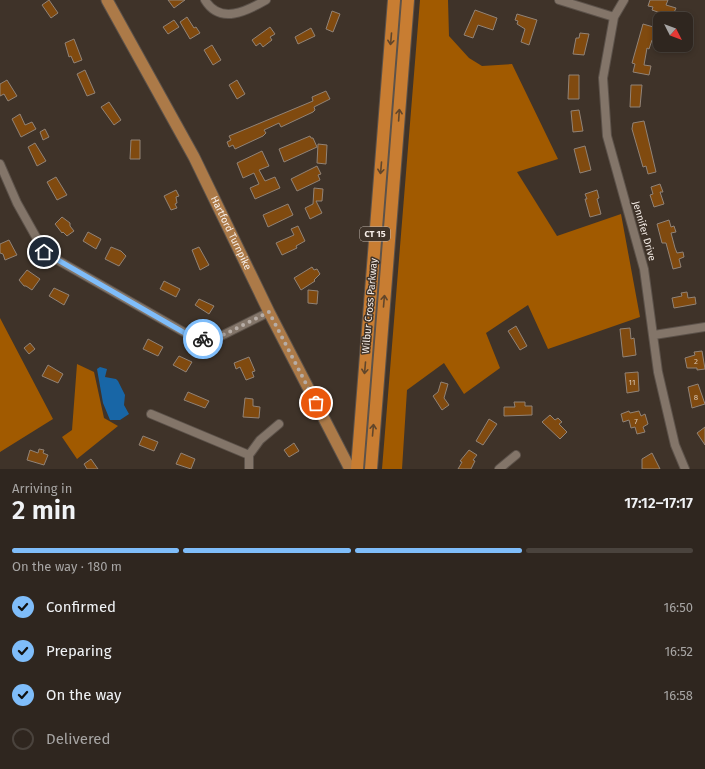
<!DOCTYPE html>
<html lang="en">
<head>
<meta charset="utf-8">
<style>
  body { margin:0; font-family:"Fira Sans",sans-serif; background:#372e28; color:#f1f3f6; height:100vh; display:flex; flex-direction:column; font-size:15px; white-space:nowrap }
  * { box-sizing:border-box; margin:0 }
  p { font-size:13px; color:#a7a5a4 }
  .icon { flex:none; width:22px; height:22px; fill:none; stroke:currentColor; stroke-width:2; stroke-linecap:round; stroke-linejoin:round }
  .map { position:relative; height:469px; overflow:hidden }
  .sheet { display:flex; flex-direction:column; background:#2f261f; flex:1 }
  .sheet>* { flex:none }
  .needle { width:26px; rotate:132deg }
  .controls { position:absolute; left:653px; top:12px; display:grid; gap:8px }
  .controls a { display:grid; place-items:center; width:40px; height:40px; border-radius:8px; background:#2f261f; box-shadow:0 2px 6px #0003,0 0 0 1px #4a433d; font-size:20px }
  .pin { position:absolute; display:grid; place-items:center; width:34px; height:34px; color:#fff; margin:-17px; border:2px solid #fff; border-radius:50%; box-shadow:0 1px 4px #0007 }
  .courier { position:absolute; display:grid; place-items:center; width:40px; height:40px; margin:-20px; border:3px solid #7fbdfa; border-radius:50%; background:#fff; color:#222; box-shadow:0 1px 5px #0007 }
  .head em { font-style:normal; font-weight:600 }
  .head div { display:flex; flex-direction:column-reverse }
  .head { display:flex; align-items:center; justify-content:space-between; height:68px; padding:0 12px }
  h1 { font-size:26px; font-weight:600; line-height:30px }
  .bar { display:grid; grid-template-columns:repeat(4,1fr); gap:6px 4px; align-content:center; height:48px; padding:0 12px }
  .bar i { height:5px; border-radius:3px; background:#4a433d }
  .bar .selected { background:#7fbdfa }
  .bar p { grid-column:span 4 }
  ol { padding:0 12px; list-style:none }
  li { display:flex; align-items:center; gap:12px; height:44px }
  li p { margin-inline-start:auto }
  li .icon { padding:4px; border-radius:50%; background:#7fbdfa; color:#111; stroke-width:4 }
  li:last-child { color:#a7a5a4 }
  li i { width:22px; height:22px; border:2px solid #4a433d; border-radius:50% }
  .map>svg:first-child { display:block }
</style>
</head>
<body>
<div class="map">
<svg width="705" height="469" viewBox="0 0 705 469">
  <rect width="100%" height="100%" fill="#3f3329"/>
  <path fill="#a15a00" d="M420 0H448L449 36 469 58 482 66 512 64 558 159 517 172 557 236 621 214 640 317 548 349 528 305 486 333 500 368 464 394 444 363 407 390 402 469H382Z
    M0 318 53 419 0 452Z
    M77 364 94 372 104 418 118 426 77 459 62 437 72 430Z"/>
  <path fill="#1866a6" d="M100 367 107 369 105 377 116 379 118 381 125 395 124 405 129 414 120 420H110L103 403 97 369Z"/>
  <path fill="#804a0f" stroke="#918377" d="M49 0 58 13 51 18 42 5Z
    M168 0H185L174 8Z
    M650 0H668L666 5 676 8 672 17 652 10 653 7 648 6Z
    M475 10 497 18 493 30 478 25 473 38 464 35Z
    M332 11 340 14 333 32 326 29Z
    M517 14 537 20 529 45 521 42 525 29 517 24 518 21 515 20Z
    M187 17 194 28 196 27 200 33 190 39 180 22Z
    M174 20 179 27 168 34 163 27Z
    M643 24 657 28 654 40H652L649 49 647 48 644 65 651 66 649 75 633 72 635 64 632 63Z
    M270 27 275 34 270 37 272 40 263 47 260 43 256 46 252 40Z
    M311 28 315 36 298 44 295 37Z
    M580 33 589 34 584 55 573 54 576 38H579Z
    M74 39 82 60 74 63 71 56 69 57 65 43Z
    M212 45 221 60 213 65 204 50Z
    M85 70 95 93 87 96 77 74Z
    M569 75H579V99H568Z
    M7 80 17 96 8 101 4 94 0 96V84Z
    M237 80 245 94 237 99 229 85Z
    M631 85H642L640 107H630Z
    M326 91 330 99 314 107 315 110 313 112 281 127 279 123 264 130 266 133 263 136 235 149 233 145 229 147 227 142 231 140 229 136 313 101 312 97Z
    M109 102 121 120 114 125 101 107Z
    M579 110 583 131 573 132 571 111Z
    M20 114 25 125 32 122 36 129 21 137 12 119Z
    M644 121 656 172 648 174 646 166 643 167 632 129 633 123Z
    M45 129 49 137 43 140 40 132Z
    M310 136 311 138H313L317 147 284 162 279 149Z
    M131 140H140V159H130Z
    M35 143 46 161 37 166 28 147Z
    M318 144 327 145 326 164 317 163Z
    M585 146 591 170 580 173 574 149Z
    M262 151 269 166 259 170 265 181 275 177 280 188 255 199 250 188 259 184 254 173 243 178 237 163Z
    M317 166 321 174 318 175 320 180 297 191 291 179Z
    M56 177 67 195 57 200 47 182Z
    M660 184 663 192H660L664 204 654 207 650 195 653 194 651 187Z
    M314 188 323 189 322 201H316L322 213 310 219 305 208 313 204Z
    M176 190 179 196 176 197 177 203 175 204 177 208 171 210 164 196Z
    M597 190 599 198 597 199 601 214 590 217 585 199H587L585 194Z
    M288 204 293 215 268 227 263 215Z
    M62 217 70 223V226L74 231 67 236 63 232 62 233 55 224Z
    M669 220 671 227 674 226 676 232 671 233 675 248 677 253 683 252 684 257 679 259 681 267 673 269 666 243H662L657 224Z
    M298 226 305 241 296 246 297 248 282 255 276 243 294 235 291 229Z
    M88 232 101 239 96 249 83 241Z
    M9 240 17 255 5 260 3 254 0 253V244Z
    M111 247 121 251 126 256 119 266 105 259Z
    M199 247 209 265 200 270 192 250Z
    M312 267 314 270 317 269 320 274 314 280 315 281 301 290 294 278Z
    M27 270 40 279 32 290 26 286H24L19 280Z
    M164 281 180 289 176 297 160 289Z
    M54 288 69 295 64 305 49 296Z
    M308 290 318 291 317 304 308 303Z
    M687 292 688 298 695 297 696 304 674 308 672 298 682 296 681 293Z
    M199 299 214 306 209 314 195 305Z
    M516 326 527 346 520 350 508 331Z
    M630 328 631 339 634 338 636 355 623 357 620 329Z
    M148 339 163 347 158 356 143 349Z
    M30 343 35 349 29 354 24 348Z
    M702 351 705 369 697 370V368H687L685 358 695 355 694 352Z
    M179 356 192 362 186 372 173 365Z
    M249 357 255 371 252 372 254 377 246 380 240 367 236 369 234 363Z
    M48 365 63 374 58 383 42 376Z
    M638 372 639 391 627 393 625 373Z
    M441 382 448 384 444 398 449 405 442 410 433 396 438 392Z
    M698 384 705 404 692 408 688 387Z
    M188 392 209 401 205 408 184 400Z
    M245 398 253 399V406L260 407 259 418 243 417Z
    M514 402H525V406H532V415L504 416V407H515Z
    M629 411 630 413 639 411 641 416 645 414 648 424 643 427 645 432 637 434 635 427 631 428 629 420 623 422 621 414Z
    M550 415 555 420 558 418 562 422 559 424 567 432 560 439 542 422Z
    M489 419 497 424 483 445 476 441Z
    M705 427V445L697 433Z
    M143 436 158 442 154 451 139 445Z
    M294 443 299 451 289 457 284 450Z
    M39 449 44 450 43 453 48 455 44 465 27 460 30 450 38 453Z
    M469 450 477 455 473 460 475 461 471 469H458L462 462 460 461Z
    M181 453 195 459 191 469 176 464Z
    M652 453 660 469H642V459Z
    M91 459 98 469H87L84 464Z"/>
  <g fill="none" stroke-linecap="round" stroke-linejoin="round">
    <defs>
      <path id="minor" d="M205 0C220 25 247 11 266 0
        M559 0 614 17
        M624 0 614 17 603 78 607 136 644 269 658 372 675 445 685 469
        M0 164 17 203 45 253 189 335 205 340 217 338 269 312
        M654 335 705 327
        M151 414 249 455
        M249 469V455L260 440 279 424
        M499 469 516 455"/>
      <g id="major">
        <path id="s1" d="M107 0 194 157 269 312 350 469"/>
      </g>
      <path id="highway" d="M357 469 394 0
        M371 469 408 0"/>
    </defs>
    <use href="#minor" stroke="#5c524a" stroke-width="10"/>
    <use href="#major" stroke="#5c524a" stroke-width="13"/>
    <use href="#highway" stroke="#5c524a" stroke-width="14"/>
    <use href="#minor" stroke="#837569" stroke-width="8"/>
    <use href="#major" stroke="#ac7a48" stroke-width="11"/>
    <use href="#highway" stroke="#c87d32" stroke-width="12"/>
  </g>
  <defs><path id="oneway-shaft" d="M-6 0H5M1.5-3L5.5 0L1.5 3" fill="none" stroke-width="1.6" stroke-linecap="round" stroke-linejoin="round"/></defs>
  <g stroke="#61462b">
    <use href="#oneway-shaft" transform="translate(391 39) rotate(95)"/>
    <use href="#oneway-shaft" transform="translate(399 115) rotate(-86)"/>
    <use href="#oneway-shaft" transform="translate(381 168) rotate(95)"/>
    <use href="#oneway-shaft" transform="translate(384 301) rotate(-85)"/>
    <use href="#oneway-shaft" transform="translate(365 368) rotate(95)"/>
    <use href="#oneway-shaft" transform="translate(373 430) rotate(-85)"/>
  </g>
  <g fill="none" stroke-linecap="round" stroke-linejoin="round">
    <path stroke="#b7ada6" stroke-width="4" stroke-dasharray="0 7.2" d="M203 339 217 338 269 312 316 403"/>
    <path stroke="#7fbdfa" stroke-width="5" d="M44 252 190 336 203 339"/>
  </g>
  <g text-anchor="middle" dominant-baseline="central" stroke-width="3" stroke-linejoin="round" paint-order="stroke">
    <g font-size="8" fill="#d9c6b2">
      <text x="696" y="361">2</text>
      <text x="632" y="382">11</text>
      <text x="696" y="397">8</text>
      <text x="636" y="421">7</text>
    </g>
    <rect fill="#3f3329" stroke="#c0b7af" stroke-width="1" x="360" y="227" width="30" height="14" rx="3"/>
    <g font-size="9" font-weight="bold" fill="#f7efe9">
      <text x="375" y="234">CT 15</text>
    </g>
    <g font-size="10" fill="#f7efe9" stroke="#3f3329">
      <text transform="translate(644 231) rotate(74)">Jennifer Drive</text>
      <text stroke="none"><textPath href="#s1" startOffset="264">Hartford Turnpike</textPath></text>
      <text transform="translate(370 306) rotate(-85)">Wilbur Cross Parkway</text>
    </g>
  </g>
</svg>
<div class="controls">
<a><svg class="needle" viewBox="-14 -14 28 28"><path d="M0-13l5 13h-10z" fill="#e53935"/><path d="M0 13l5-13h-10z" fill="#a7a5a4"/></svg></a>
</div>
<div class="pin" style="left:316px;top:403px;background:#ea580c"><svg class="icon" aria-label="bag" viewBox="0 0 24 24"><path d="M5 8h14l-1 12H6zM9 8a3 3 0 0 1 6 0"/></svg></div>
<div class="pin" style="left:44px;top:252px;background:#1f2937"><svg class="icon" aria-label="home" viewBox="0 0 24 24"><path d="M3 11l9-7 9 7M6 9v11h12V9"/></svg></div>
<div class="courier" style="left:203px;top:339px"><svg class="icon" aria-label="bike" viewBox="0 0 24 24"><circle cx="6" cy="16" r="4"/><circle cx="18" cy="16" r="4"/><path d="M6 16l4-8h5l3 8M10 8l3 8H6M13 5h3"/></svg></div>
</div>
<section class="sheet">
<div class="head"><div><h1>2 min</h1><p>Arriving in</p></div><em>17:12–17:17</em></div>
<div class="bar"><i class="selected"></i><i class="selected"></i><i class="selected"></i><i></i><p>On the way · 180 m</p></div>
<ol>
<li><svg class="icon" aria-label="check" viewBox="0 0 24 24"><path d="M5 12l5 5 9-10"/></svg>Confirmed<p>16:50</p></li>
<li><svg class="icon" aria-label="check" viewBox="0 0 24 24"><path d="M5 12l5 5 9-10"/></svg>Preparing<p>16:52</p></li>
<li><svg class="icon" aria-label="check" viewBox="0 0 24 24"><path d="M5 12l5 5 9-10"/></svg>On the way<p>16:58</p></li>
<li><i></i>Delivered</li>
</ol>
</section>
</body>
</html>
